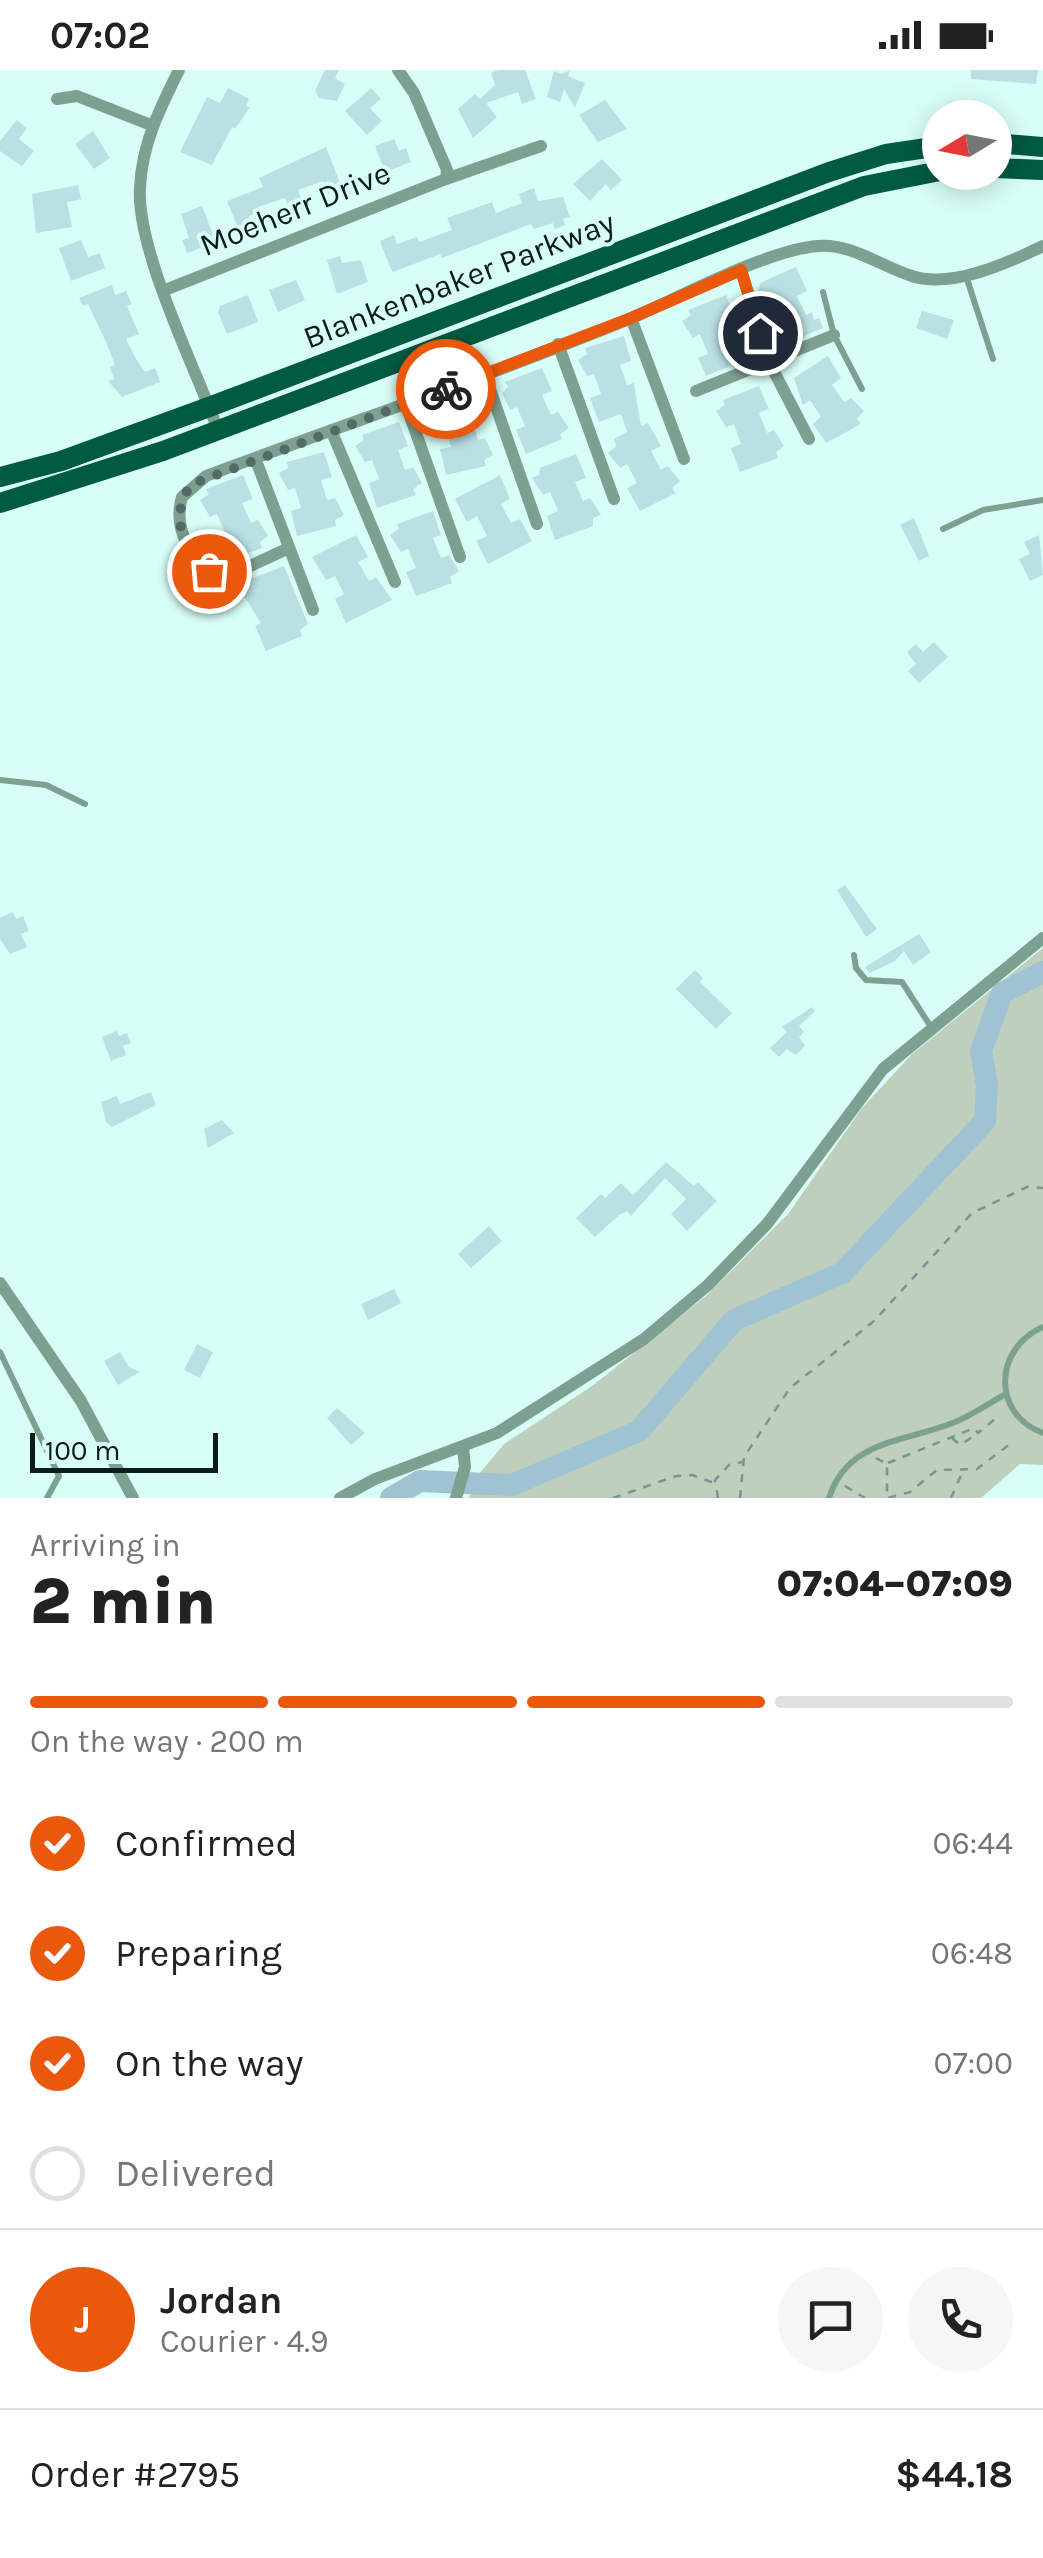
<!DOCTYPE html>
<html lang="en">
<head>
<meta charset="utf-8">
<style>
  body { margin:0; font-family:Karla,sans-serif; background:#f6f6f6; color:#222; height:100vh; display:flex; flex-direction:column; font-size:38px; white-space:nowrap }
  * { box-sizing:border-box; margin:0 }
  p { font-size:32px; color:#767676 }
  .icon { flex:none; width:55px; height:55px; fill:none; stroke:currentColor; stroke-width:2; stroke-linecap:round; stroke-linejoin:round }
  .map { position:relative; height:1428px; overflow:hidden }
  .panel { display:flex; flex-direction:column; background:#fff; flex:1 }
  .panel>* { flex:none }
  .needle { width:65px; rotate:260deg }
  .tools { position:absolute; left:922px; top:30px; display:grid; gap:20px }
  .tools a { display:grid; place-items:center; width:90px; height:90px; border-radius:50%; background:#fff; box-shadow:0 5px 25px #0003; font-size:50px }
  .scale { position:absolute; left:30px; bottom:25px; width:188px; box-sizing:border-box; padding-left:10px; border:5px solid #0d1b19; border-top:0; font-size:28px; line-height:35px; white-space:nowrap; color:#0d1b19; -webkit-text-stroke:8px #d8fef8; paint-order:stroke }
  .pin { position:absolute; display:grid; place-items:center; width:85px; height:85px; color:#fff; margin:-42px; border:5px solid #fff; border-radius:50%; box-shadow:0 2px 10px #0007 }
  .courier { position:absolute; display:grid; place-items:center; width:100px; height:100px; margin:-50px; border:8px solid #ea580c; border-radius:50%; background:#fff; color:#222; box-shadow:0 2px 12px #0007 }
  .overview em { font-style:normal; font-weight:800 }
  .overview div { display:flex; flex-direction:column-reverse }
  .overview { display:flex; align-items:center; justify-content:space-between; height:170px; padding:0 30px }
  h1 { font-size:65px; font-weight:800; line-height:75px }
  .bar { display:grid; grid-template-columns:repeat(4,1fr); gap:15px 10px; align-content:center; height:120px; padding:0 30px }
  .bar i { height:12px; border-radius:8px; background:#e0e0e0 }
  .bar .selected { background:#ea580c }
  .bar p { grid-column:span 4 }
  .line { display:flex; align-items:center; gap:25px; padding:0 30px; border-top:2px solid #e0e0e0 }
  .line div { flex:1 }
  .round { display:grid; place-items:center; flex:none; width:105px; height:105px; border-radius:52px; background:#f6f6f6 }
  ol { padding:0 30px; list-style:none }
  li { display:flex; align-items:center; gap:30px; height:110px }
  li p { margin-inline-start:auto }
  li .icon { padding:10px; border-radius:50%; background:#ea580c; color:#fff; stroke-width:4 }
  li:last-child { color:#767676 }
  li i { width:55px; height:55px; border:5px solid #e0e0e0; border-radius:50% }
  .status { display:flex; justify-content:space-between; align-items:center; height:70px; padding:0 50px; background:#fff; direction:ltr }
  .status svg { height:28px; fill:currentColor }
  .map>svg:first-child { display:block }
</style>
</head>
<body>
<div class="status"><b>07:02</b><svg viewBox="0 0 49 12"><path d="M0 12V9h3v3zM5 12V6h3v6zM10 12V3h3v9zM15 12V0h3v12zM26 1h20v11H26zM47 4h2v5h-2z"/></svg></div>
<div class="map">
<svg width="1043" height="1428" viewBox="0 0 1043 1428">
  <rect width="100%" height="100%" fill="#d8fef8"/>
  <path fill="#becfbe" d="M1043 878V1395L1020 1394 981 1428H469L479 1404 504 1374 592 1316 706 1226 788 1144 862 1038 912 984Z"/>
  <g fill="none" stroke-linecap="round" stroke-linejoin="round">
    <path stroke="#9fc3d2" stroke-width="22" d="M391 1428 420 1411 512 1415 639 1361 734 1250 842 1203 985 1051 987 1015 981 981 1002 923 1043 902"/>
  </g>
  <path fill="#bae0e4" d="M325 0H339L335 8 345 14 337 31 319 28 315 21Z
    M498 0H525L536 29 522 34 518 22 486 33 497 47 473 68 458 39 475 24 480 29 495 15 491 3Z
    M570 0 568 6 585 13 575 38 564 19 560 32 547 27 554 1 562 4Z
    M971 0H1038L1036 14 971 9Z
    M228 18 249 29 246 36 250 37 235 59 232 57 212 95 180 82 207 27 220 33Z
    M371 18 381 29 370 38 382 51 367 65 345 41Z
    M605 30 627 59 598 72 579 45Z
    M17 50 27 58 19 69 34 81 22 96 0 81V71Z
    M93 61 110 88 94 99 75 74Z
    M394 69 399 81 406 78 411 92 385 102 375 76Z
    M326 77 342 118 328 124 323 111 298 120 305 139 291 144 285 128 258 137 260 142 249 146 251 153 238 158 227 131 263 117 259 108Z
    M602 89 622 110 611 120 606 114 590 131 573 114Z
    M78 115 81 129 67 132 72 157 36 163 32 124Z
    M534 118 538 131 563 127 570 147 563 149 565 155 555 159 553 153 534 159 531 154 442 188 440 184 393 202 390 197 380 171 394 165 397 174 417 167 419 172 452 160 447 148 492 132 496 143 522 133 519 124Z
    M202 136 216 172 187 183 182 170 189 168 181 144Z
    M81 170 88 187 100 183 105 198 71 211 59 178Z
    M340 186 342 193 361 190 368 212 337 224 327 190Z
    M796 197 807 221 797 226 806 245 812 242 814 250 819 248 823 258 776 278 770 260 780 256 771 236 764 240 758 222 760 213Z
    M296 210 305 230 278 242 269 220Z
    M112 215 115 225 126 221 132 234 127 236 139 264 126 269 135 287 145 302 155 298 159 308 160 312 122 327 108 311 114 309 110 297 115 295 106 272 88 234 83 236 79 228Z
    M248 225 258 252 227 264 218 242 220 236Z
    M726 225 735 249 725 254 733 273 741 270 745 290 706 306 698 288 708 284 700 264 693 268 682 251 691 245 688 240Z
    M922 241 954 250 947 269 916 258Z
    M624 266 631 291 620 295 627 315 634 313 641 356 648 353 661 376 651 381 661 400 668 396 680 411 672 418 676 423 640 441 627 418 637 413 627 394 620 398 608 383 616 376 614 369 627 362 621 344 599 352 590 328 601 324 594 304 587 306 578 290 587 284 585 278Z
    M828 286 841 308 832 315 844 332 851 328 864 341 857 349 861 354 826 373 813 354 821 347 810 330 803 335 794 308Z
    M542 298 552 321 542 325 551 345 558 342 569 358 560 364 562 369 526 384 516 360 525 356 517 337 510 340 502 323 508 317 505 312Z
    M759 316 769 339 759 343 767 363 774 360 784 376 776 382 778 388 740 402 731 378 741 374 734 354 726 357 716 341 725 335 723 330Z
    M475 321 482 346 472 349 478 370 485 368 493 385 484 390 486 396 446 405 440 379 451 377 445 356 438 359 430 341 438 332Z
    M399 352 408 376 398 380 405 400 413 397 422 413 413 419 416 425 377 438 369 413 379 409 372 390 365 392 355 376 364 370 362 365Z
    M324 382 332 407 321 410 327 430 335 428 344 445 335 450 336 456 297 466 291 441 301 438 295 418 288 420 279 403 288 398 287 392Z
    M576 384 586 408 575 412 583 431 590 428 601 445 593 448V456L555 470 547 446 558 441 550 422 543 425 532 408 539 405 540 398Z
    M243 405 253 429 242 433 251 453 258 450 268 466 260 472 262 478 224 492 215 467 225 463 217 444 210 447 200 430 209 424 206 419Z
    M500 405 510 429 501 434 511 453 520 449 532 471 488 494 476 471 487 466 477 446 467 452 455 429Z
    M433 441 441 465 433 468 441 488 449 485 459 501 450 507 452 513 416 526 406 502 416 498 408 479 401 482 390 465 399 459 397 454Z
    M914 448 929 486 919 491 900 455Z
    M356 465 368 487 358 492 369 511 376 507 392 530 346 553 335 529 344 524 335 506 326 510 312 487Z
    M1039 465 1043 505 1030 511 1019 489 1030 484 1024 472Z
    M284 496 308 554 300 560 302 566 266 581 255 556 261 553 241 521 250 515 248 510Z
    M934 572 948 587 919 613 908 601 916 594 907 582 916 574 923 582Z
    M845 815 877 859 866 867 837 820Z
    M13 842 16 849 23 846 29 861 21 864 27 877 10 884 0 869V848Z
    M919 864 931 882 913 895 904 881 895 891 870 903 865 897Z
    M695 900 703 908 700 912 732 943 716 959 676 919Z
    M812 937 815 941 799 956 804 962 799 967 805 976 796 985 787 979 779 987 770 978 787 962 782 957Z
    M117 961 119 966 127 963 131 973 123 976 126 985 111 991 102 967Z
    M151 1022 156 1035 112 1057 106 1052 101 1032 117 1026 120 1034Z
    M222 1050 234 1063 208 1078 204 1059Z
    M666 1092 694 1116 698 1112 717 1131 687 1161 671 1144 686 1129 665 1108 631 1146 627 1141 619 1145 595 1167 576 1148 601 1124 605 1128 621 1113 633 1125Z
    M489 1156 502 1171 471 1198 458 1184Z
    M394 1219 401 1233 368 1250 361 1234Z
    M197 1274 213 1282 200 1308 184 1300Z
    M120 1282 129 1297 140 1302 118 1315 104 1291Z
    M337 1338 365 1363 351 1375 327 1348Z"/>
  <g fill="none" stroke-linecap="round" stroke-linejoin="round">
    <path stroke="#7a9591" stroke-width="2.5" stroke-dasharray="8 8" stroke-linecap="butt" d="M952 1368 960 1375 977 1364
      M876 1388 887 1394V1428L910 1422 937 1400 977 1399 1014 1371
      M888 1393 974 1358 978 1363 995 1349
      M845 1416 865 1428
      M613 1428 676 1406 692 1405 714 1413
      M718 1428 715 1410 729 1395 742 1392
      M740 1428 744 1387 790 1318 874 1251 972 1143 1027 1117 1043 1118
      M951 1428 962 1403"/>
    <path stroke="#7da190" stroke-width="6" d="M966 206 993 289
      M823 222 834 265 862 319
      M943 459 983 440 1043 430
      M0 710 46 715 85 734
      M854 885 856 898 866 910 902 912 931 957
      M1043 1257C994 1278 991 1344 1043 1363
      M0 1282 59 1406 47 1428
      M829 1428C847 1371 902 1372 950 1354 970 1347 987 1334 1006 1324"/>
    <path stroke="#7da190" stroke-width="12" d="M179 0C160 38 142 74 140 117 136 180 195 297 218 360
      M398 0 414 23 447 100 446 109
      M57 29 77 26 151 55
      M741 200 770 294 809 369
      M165 220 446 109 541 76
      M631 248 684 389
      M558 274 614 429
      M485 305 537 454
      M696 321 834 265
      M405 332 460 487
      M331 360 395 512
      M255 388 313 540
      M289 478 222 509C193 491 172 462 182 427L206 406C348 353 493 305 634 247 683 226 767 180 818 176 851 173 882 197 912 206 951 219 1008 193 1043 176
      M0 1213 81 1331 133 1428
      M340 1428 375 1409 497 1363 644 1269 708 1215 767 1154 883 999 1043 868
      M456 1428 465 1397 463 1377"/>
    <path stroke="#005b40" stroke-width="20" d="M995 73 1043 77
      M995 98 1043 100
      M0 407 61 391 209 337 829 102 886 84 940 76
      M0 433 163 381 864 116 940 101"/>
  </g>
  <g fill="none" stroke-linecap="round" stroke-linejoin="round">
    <path stroke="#546a67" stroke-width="10" stroke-dasharray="0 18" d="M209 501C181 479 169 443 192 414L446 319"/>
    <path stroke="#ea580c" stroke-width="12" d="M446 319 631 248 741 200 760 263"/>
  </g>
  <g text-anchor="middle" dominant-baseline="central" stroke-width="8" stroke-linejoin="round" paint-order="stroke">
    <g font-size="32" fill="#0d1b19" stroke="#d8fef8">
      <text transform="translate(295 139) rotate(-22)">Moeherr Drive</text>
      <text transform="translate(459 210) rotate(-21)">Blankenbaker Parkway</text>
    </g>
  </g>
</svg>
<div class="tools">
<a><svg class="needle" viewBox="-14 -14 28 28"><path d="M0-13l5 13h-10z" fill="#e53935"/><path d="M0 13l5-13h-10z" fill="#767676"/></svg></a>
</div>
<div class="scale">100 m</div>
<div class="pin" style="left:209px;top:501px;background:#ea580c"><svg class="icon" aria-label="bag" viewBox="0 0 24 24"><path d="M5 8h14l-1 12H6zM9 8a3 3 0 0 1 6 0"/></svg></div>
<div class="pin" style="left:760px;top:263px;background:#1f2937"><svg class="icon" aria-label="home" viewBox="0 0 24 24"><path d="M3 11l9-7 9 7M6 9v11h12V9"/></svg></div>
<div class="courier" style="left:446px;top:319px"><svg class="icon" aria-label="bike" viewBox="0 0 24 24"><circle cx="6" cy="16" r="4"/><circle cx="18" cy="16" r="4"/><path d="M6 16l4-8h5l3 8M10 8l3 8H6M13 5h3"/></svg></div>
</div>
<section class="panel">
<div class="overview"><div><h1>2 min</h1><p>Arriving in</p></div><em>07:04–07:09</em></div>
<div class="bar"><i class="selected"></i><i class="selected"></i><i class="selected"></i><i></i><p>On the way · 200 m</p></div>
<ol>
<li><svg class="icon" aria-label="check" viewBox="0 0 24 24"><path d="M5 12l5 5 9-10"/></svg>Confirmed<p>06:44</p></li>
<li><svg class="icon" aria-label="check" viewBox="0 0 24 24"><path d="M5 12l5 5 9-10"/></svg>Preparing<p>06:48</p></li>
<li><svg class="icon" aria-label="check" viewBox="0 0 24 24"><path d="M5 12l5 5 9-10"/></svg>On the way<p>07:00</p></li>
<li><i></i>Delivered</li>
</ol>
<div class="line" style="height:180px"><b class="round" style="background:#ea580c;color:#fff">J</b><div><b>Jordan</b><p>Courier · 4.9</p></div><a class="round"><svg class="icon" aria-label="chat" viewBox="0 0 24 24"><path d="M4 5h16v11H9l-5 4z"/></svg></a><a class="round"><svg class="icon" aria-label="phone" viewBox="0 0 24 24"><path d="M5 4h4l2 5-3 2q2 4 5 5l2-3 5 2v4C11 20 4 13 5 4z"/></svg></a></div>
<div class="line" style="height:130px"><div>Order #2795</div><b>$44.18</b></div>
</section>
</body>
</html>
